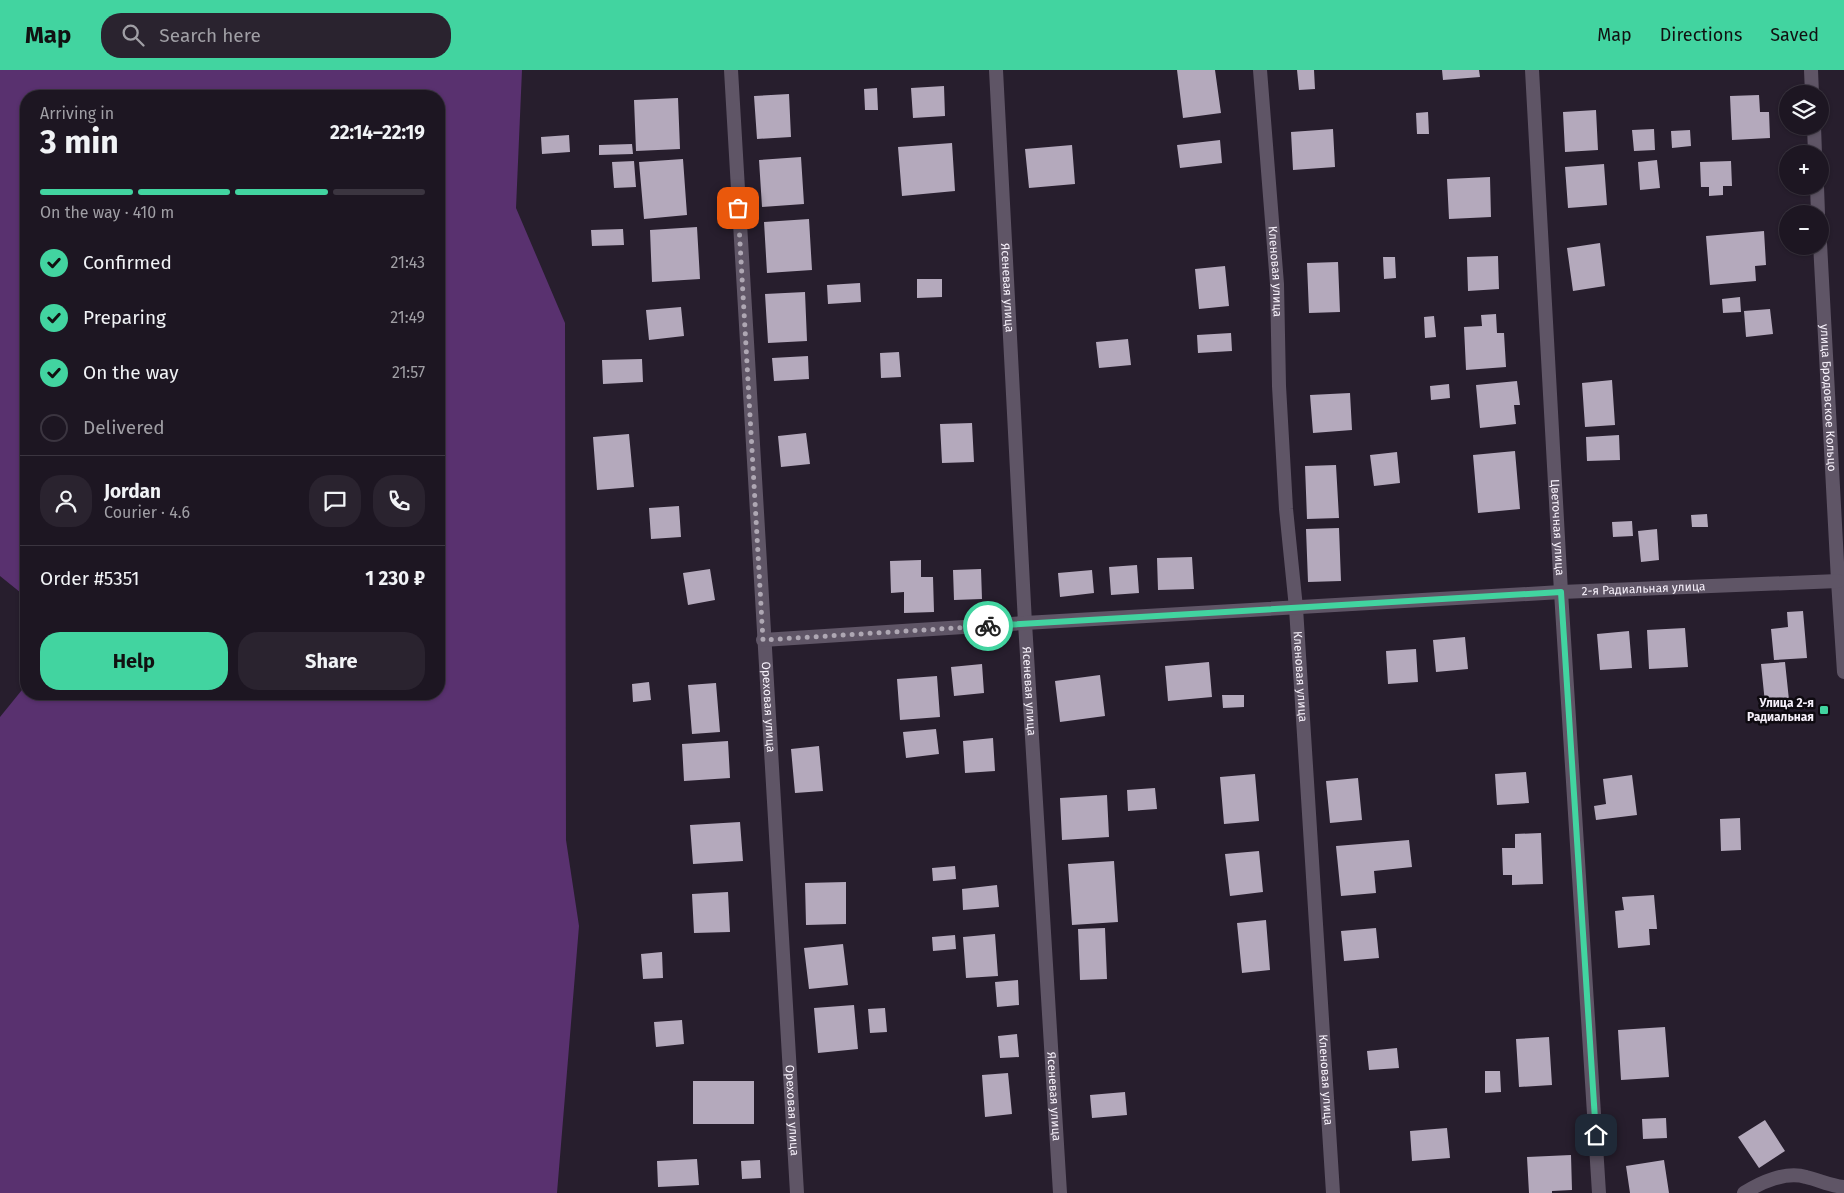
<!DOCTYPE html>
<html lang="en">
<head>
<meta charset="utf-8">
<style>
  body { margin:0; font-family:"Fira Sans",sans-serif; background:#2a232f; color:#f1f3f6; height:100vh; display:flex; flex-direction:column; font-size:19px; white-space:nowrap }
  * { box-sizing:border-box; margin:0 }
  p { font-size:16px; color:#a09fa5 }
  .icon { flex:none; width:28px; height:28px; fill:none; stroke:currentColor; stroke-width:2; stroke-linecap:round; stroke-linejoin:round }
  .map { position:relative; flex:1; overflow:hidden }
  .sheet { position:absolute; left:20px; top:20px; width:425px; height:610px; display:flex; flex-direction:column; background:#1d1622; border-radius:20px; box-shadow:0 1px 4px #0004,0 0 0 1px #3b3540 }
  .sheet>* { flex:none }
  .buttons { position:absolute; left:1779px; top:15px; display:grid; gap:10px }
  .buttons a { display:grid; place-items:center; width:50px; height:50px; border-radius:50%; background:#1d1622; box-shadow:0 1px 4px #0004,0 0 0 1px #3b3540; font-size:25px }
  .pin { position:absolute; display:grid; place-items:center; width:42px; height:42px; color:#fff; margin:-21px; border-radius:10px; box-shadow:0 2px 8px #0006 }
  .courier { position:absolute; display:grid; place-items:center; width:50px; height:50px; margin:-25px; border:4px solid #42d4a0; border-radius:50%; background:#fff; color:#222; box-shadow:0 1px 6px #0007 }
  .headline em { font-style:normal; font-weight:700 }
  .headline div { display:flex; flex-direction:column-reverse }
  .headline { display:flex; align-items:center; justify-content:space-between; height:85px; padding:0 20px }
  h1 { font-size:32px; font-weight:700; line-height:38px }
  .bar { display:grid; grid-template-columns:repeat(4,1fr); gap:8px 5px; align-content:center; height:60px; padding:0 20px }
  .bar i { height:6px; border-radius:4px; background:#3b3540 }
  .bar .selected { background:#42d4a0 }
  .bar p { grid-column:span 4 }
  .line { display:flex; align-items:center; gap:12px; padding:0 20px; border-top:1px solid #3b3540 }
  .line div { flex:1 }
  .round { display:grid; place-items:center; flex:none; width:52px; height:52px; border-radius:20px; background:#2a232f }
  ol { padding:0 20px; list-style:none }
  li { display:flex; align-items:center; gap:15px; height:55px }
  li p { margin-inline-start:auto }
  li .icon { padding:5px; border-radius:50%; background:#42d4a0; color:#111; stroke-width:4 }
  li:last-child { color:#a09fa5 }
  li i { width:28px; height:28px; border:2px solid #3b3540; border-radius:50% }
  .action { display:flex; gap:10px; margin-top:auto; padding:10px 20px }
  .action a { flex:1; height:58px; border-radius:20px; background:#42d4a0; color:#111; font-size:20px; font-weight:700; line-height:58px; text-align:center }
  .action a+a { background:#2a232f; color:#f1f3f6 }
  header { display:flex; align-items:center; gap:30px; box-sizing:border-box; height:70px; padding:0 25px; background:#42d4a0; color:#111 }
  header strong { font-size:24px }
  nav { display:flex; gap:28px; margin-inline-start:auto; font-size:18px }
  .search { width:350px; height:45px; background:#2a232f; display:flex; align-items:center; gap:12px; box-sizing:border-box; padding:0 18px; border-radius:20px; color:#a09fa5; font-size:19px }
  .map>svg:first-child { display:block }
</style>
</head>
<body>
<header>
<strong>Map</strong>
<div class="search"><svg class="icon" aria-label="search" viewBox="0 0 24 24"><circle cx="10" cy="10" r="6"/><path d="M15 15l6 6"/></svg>Search here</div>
<nav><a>Map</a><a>Directions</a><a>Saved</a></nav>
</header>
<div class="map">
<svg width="1844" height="1123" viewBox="0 0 1844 1123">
  <rect width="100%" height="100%" fill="#271e2d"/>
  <path fill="#59316f" d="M0 0H522L516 138 565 253 566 770 579 856 557 1123H0V647L26 615V624H439V26H26V527L0 506Z"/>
  <path fill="#b4a9bc" d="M1177 0H1215L1221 43 1183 48Z
    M1297 0H1314L1315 19 1299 20Z
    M1442 0H1479L1480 7 1443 10Z
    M944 16 945 46 913 48 911 18Z
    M877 18 878 40H865L864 19Z
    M789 24 791 67 757 69 754 26Z
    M1759 25 1760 42H1769L1770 68 1732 70 1730 26Z
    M678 28 680 79 636 81 634 30Z
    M1596 40 1598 80 1565 82 1563 42Z
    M1428 42 1429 64H1417L1416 43Z
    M1333 59 1335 97 1293 100 1291 62Z
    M1654 59 1655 80 1634 81 1632 60Z
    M1690 60 1691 76 1672 78 1671 61Z
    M569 65 570 82 542 84 541 67Z
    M1220 70 1222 93 1180 98 1177 75Z
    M952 73 955 121 902 126 898 77Z
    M632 74 633 84 599 85V75Z
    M1072 75 1075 114 1029 118 1025 79Z
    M801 87 804 134 762 137 759 90Z
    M683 89 687 145 644 149 639 92Z
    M1657 90 1660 118 1640 120 1638 92Z
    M634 91 636 117 614 118 612 92Z
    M1731 91 1732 116H1723V125L1709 126V117H1701L1700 92Z
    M1604 94 1607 135 1568 138 1565 97Z
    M1490 107 1491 147 1449 149 1447 109Z
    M809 149 812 200 767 203 764 152Z
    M697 157 700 209 652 212 650 160Z
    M623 159 624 175 592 176 591 160Z
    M1764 161 1766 195 1755 196 1756 211 1710 215 1706 166Z
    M1600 173 1605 216 1573 221 1567 178Z
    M1498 186 1499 219 1468 221 1467 187Z
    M1383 187H1395L1396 208 1384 209Z
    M1338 192 1340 242 1309 243 1307 193Z
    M1225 196 1229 236 1199 239 1195 199Z
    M917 209H942V227L917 228Z
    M860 213 861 232 828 234 827 215Z
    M805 222 807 271 768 273 765 224Z
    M1740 227 1741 242 1723 243 1722 229Z
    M681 237 684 266 649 270 646 240Z
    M1770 239 1773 264 1746 267 1744 241Z
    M1496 244 1497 263H1504L1506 297 1466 300 1464 257 1482 256 1481 245Z
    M1434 246 1436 267 1425 268 1424 247Z
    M1231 263 1232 281 1198 283 1197 265Z
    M1128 269 1131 295 1099 298 1096 272Z
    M899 282 901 307 881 308 880 283Z
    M808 286 809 309 774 311 772 288Z
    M642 289 643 312 603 314 602 290Z
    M1612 310 1615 355 1585 357 1582 313Z
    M1517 311 1520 335H1514L1516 354 1480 358 1476 315Z
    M1449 314 1450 328 1431 330 1430 316Z
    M1350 323 1352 360 1313 363 1310 325Z
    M972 353 974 392 942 393 940 354Z
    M806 363 810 394 781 397 778 366Z
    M629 364 634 417 597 420 593 367Z
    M1619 365 1620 390 1587 391 1586 367Z
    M1515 381 1520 439 1478 443 1473 385Z
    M1397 382 1400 413 1374 416 1370 385Z
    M1336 395 1339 448 1307 449 1305 396Z
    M679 436 681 467 651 469 649 438Z
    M1707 444 1708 457H1692L1691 445Z
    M1632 451 1633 466 1613 467 1612 452Z
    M1339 458 1341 511 1308 512 1306 459Z
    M1657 459 1659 490 1641 492 1638 461Z
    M1192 487 1194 519 1158 520 1157 488Z
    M921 490V507H933L934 542 904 543V522L891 523 890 491Z
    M1137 495 1139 523 1111 525 1109 497Z
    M710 499 715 530 688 535 683 503Z
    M981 499 982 529 954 530 953 500Z
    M1092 500 1094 523 1060 527 1058 503Z
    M1803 541 1807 588 1774 590 1771 559 1788 557 1787 542Z
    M1685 558 1688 597 1649 599 1647 560Z
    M1629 561 1632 598 1600 600 1597 564Z
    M1465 567 1468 599 1436 602 1433 570Z
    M1416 579 1418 612 1388 614 1386 581Z
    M1209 592 1212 627 1168 631 1165 596Z
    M1785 592 1789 630 1765 633 1761 594Z
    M982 594 984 623 954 626 951 597Z
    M1100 605 1105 646 1060 652 1055 611Z
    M937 606 940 647 900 650 897 609Z
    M649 612 651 630 633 632 632 614Z
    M716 613 720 662 692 664 688 615Z
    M1222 625H1244V637L1223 638Z
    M936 659 939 684 906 688 903 662Z
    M993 668 995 701 965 703 963 671Z
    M728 671 730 708 684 711 682 674Z
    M819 676 823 721 795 723 791 679Z
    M1526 702 1529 733 1497 735 1495 704Z
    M1255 704 1259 751 1224 754 1220 707Z
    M1632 705 1637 745 1596 750 1594 736 1606 734 1603 709Z
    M1358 708 1362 750 1330 753 1326 711Z
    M1155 718 1157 739 1128 741 1127 720Z
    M1107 725 1109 767 1062 770 1060 728Z
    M1740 748 1741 780 1721 781 1720 749Z
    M740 752 743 791 693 794 690 755Z
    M1541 763 1543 814 1512 815V805H1503L1502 778H1515V764Z
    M1409 770 1412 797 1374 801 1376 823 1341 826 1336 776Z
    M1259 781 1263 822 1230 826 1225 784Z
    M1114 791 1118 852 1072 855 1068 794Z
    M955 796 956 809 933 811 932 798Z
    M846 812V854L806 855 805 813Z
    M997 815 999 837 963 840 962 819Z
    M728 822 730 862 694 863 692 824Z
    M1654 825 1657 859H1649L1650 875 1618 878 1615 841 1624 840 1622 827Z
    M1266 850 1270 900 1242 903 1237 853Z
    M1105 858 1107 909 1080 910 1078 859Z
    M1376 858 1379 888 1344 891 1341 861Z
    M995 864 998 906 966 908 963 867Z
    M955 865 956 879 933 881 932 867Z
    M843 874 848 915 809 919 804 878Z
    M662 882 663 908 643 909 641 884Z
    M1018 910 1019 935 997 937 995 912Z
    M854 935 858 979 818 983 814 938Z
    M885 938 887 962 870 963 868 939Z
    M682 950 684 974 656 977 654 952Z
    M1665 957 1669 1007 1621 1010 1618 960Z
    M1017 964 1019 987 1000 988 998 966Z
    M1549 967 1552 1015 1519 1017 1516 969Z
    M1397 978 1399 998 1369 1000 1367 981Z
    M1485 1001H1500L1501 1022 1485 1023Z
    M1008 1003 1012 1044 985 1047 982 1005Z
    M693 1011H754V1054H693Z
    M1125 1022 1127 1045 1092 1048 1090 1025Z
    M1666 1048 1667 1068 1643 1069 1642 1049Z
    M1765 1050 1785 1081 1759 1098 1738 1067Z
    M1447 1058 1450 1088 1412 1091 1410 1061Z
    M1571 1085 1572 1120 1552 1121V1123H1529L1527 1087Z
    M697 1089 699 1115 658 1117 657 1091Z
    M760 1090 761 1108 742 1109 741 1091Z
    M1664 1090 1669 1123H1630L1626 1096Z"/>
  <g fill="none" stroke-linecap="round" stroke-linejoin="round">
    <g stroke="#5f5566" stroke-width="14">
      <path id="s1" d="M731 0 797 1123"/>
      <path id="s2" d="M996 0 1025 553 1060 1123"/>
      <path id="s3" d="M1260 0 1277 214 1279 316 1286 439 1296 538 1333 1123"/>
      <path id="s4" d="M1532 0 1561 522 1599 1123"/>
      <path d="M1811 0 1812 24"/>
      <path d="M1814 56 1815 84"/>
      <path d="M1817 116 1818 144"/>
      <path id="s5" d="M1820 173 1838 511 1844 602"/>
      <path id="s6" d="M763 570 1025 553 1561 522 1838 511"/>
      <path d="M1744 1123C1761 1112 1786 1101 1806 1107 1819 1110 1831 1116 1844 1117"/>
    </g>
  </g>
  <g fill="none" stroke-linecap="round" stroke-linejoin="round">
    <path stroke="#aea7b3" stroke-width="5" stroke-dasharray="0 9" d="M738 138 763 570 988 556"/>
    <path stroke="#42d4a0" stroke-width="6" d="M988 556 1561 522 1596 1065"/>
  </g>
  <rect fill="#42d4a0" stroke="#0e0a10" stroke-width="2" x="1819" y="635" width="10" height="10" rx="2.5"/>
  <g text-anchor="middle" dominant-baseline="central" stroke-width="5" stroke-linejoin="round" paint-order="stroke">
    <g font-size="12" fill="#f7f1fb" stroke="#0e0a10">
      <text stroke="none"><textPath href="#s3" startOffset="202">Кленовая улица</textPath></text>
      <text stroke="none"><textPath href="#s2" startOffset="218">Ясеневая улица</textPath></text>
      <text stroke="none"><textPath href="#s5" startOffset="155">улица Бродовское Кольцо</textPath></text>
      <text stroke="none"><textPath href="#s4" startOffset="458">Цветочная улица</textPath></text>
      <text stroke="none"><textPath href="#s6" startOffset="882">2-я Радиальная улица</textPath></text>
      <text stroke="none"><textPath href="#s3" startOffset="608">Кленовая улица</textPath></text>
      <text stroke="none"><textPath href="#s2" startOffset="622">Ясеневая улица</textPath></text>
      <text stroke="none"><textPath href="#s1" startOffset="638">Ореховая улица</textPath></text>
      <text stroke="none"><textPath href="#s3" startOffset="1012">Кленовая улица</textPath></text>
      <text stroke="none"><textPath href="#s2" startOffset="1028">Ясеневая улица</textPath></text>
      <text stroke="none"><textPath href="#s1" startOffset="1042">Ореховая улица</textPath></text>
    </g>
    <g font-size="12" font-weight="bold" fill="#f7f1fb" stroke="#0e0a10" text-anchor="end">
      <text x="1814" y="633">Улица 2-я<tspan x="1814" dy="14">Радиальная</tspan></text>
    </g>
  </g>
</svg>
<div class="buttons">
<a><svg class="icon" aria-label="layers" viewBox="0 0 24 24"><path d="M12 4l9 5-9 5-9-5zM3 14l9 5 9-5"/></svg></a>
<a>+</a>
<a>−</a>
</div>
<div class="pin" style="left:738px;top:138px;background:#ea580c"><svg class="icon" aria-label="bag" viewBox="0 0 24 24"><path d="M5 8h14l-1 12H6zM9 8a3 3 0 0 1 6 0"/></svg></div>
<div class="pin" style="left:1596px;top:1065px;background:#1f2937"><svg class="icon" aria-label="home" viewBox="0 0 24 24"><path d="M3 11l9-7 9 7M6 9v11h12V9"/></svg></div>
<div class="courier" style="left:988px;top:556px"><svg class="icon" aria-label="bike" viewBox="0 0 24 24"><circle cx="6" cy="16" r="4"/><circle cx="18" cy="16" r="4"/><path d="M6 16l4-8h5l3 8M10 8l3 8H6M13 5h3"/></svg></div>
<section class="sheet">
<div class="headline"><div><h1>3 min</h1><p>Arriving in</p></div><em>22:14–22:19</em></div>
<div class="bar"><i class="selected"></i><i class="selected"></i><i class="selected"></i><i></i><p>On the way · 410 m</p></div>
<ol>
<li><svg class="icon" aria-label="check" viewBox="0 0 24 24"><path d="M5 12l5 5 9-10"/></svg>Confirmed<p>21:43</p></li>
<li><svg class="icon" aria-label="check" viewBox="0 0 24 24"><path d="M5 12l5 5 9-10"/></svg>Preparing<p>21:49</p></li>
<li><svg class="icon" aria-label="check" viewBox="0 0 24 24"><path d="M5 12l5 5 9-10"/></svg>On the way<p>21:57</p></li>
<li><i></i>Delivered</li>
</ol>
<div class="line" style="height:90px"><a class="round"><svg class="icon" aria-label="person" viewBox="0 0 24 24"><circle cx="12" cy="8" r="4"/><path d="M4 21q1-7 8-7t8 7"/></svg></a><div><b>Jordan</b><p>Courier · 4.6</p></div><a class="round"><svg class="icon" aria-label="chat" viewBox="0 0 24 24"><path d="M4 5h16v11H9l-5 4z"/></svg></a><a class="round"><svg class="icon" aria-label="phone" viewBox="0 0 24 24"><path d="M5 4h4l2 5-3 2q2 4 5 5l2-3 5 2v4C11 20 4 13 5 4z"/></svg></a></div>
<div class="line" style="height:65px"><div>Order #5351</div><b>1 230 ₽</b></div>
<div class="action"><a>Help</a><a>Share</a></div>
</section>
</div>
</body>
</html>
